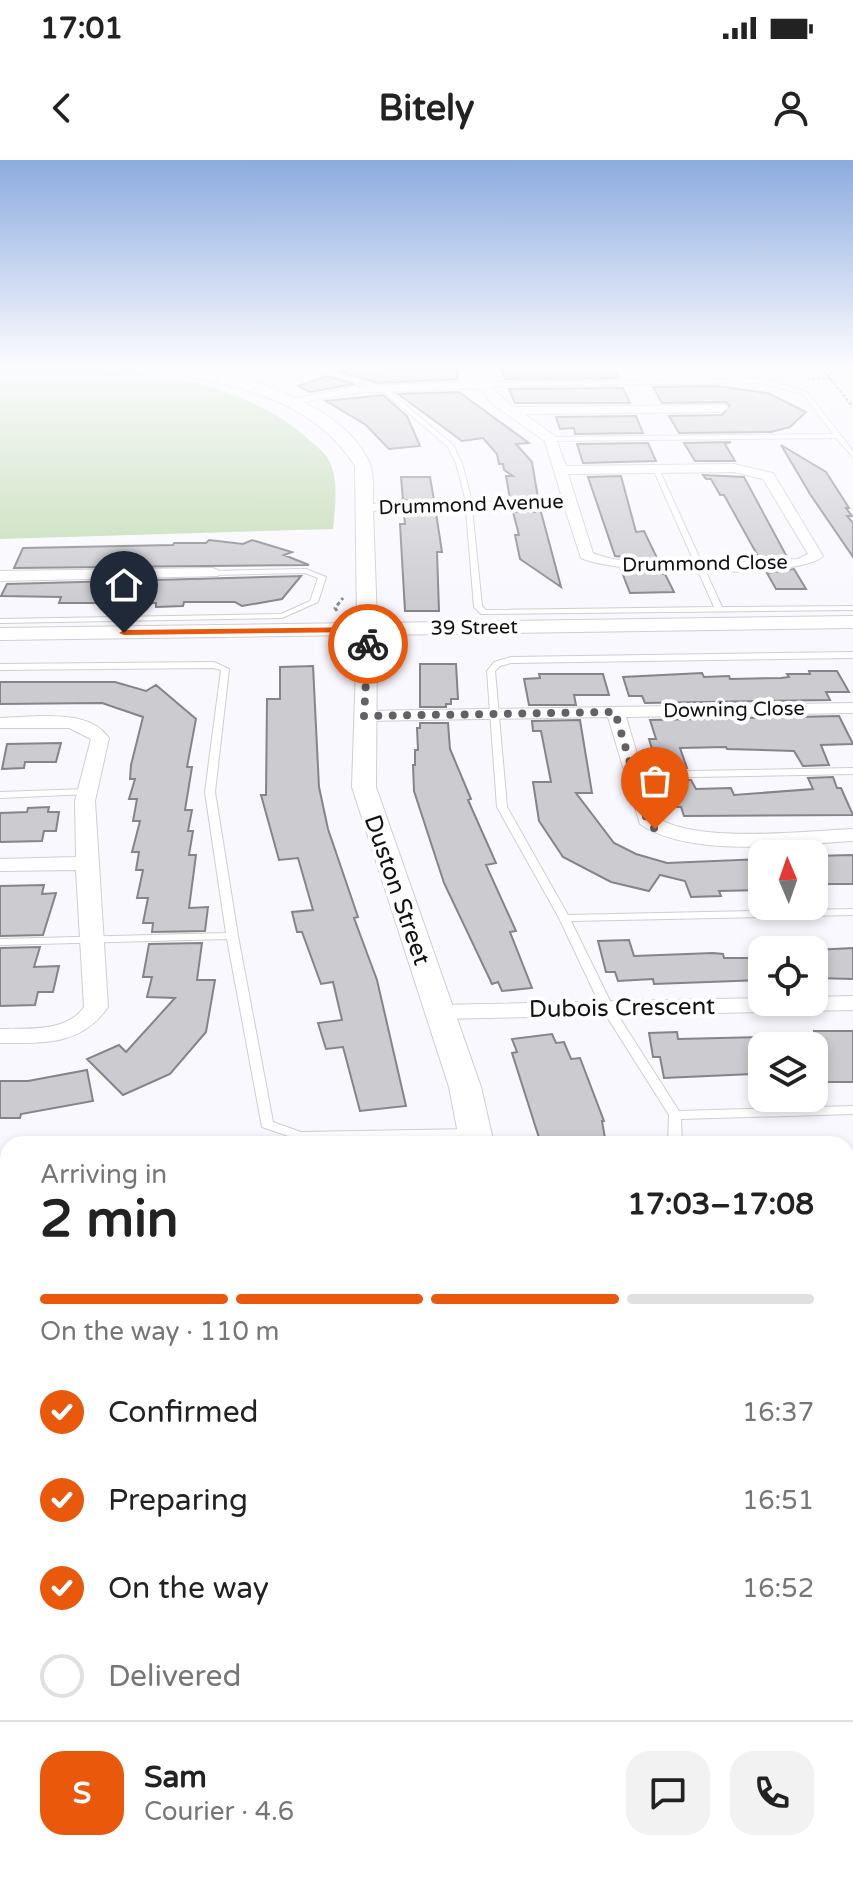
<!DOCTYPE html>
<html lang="en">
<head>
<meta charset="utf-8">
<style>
  body { margin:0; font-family:"Varela Round",sans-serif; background:#f2f2f2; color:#222; height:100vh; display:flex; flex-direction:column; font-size:30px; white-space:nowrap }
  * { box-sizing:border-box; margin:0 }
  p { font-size:26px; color:#767676 }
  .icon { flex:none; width:44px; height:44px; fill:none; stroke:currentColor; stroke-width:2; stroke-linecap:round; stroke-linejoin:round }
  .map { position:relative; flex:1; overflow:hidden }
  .sheet { position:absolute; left:0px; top:976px; width:854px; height:746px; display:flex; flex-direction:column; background:#fff; border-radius:24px 24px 0 0; box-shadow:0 4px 12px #0003 }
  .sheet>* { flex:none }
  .needle { width:52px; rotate:358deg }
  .buttons { position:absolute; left:748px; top:680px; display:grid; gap:16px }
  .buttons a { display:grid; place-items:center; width:80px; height:80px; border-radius:16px; background:#fff; box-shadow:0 4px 12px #0003; font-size:40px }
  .pin { position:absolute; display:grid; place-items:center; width:68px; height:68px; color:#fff; margin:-82px -34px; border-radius:50% 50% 50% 0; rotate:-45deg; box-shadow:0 0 8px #0007 }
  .pin .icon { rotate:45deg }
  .courier { position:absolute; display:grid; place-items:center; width:80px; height:80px; margin:-40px; border:6px solid #ea580c; border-radius:50%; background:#fff; color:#222; box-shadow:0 2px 10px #0007 }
  .headline em { font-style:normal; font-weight:700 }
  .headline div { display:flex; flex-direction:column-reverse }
  .headline { display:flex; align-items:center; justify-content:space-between; height:136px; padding:0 40px }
  h1 { font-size:52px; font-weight:700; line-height:60px }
  .bar { display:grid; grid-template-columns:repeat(4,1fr); gap:12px 8px; align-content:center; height:96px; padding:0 40px }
  .bar i { height:10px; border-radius:6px; background:#e0e0e0 }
  .bar .on { background:#ea580c }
  .bar p { grid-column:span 4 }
  .line { display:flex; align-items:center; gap:20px; padding:0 40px; border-top:2px solid #e0e0e0 }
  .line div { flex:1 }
  .round { display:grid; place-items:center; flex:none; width:84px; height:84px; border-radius:24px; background:#f2f2f2 }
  ol { padding:0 40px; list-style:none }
  li { display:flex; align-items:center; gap:24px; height:88px }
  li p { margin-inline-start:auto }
  li .icon { padding:8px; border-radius:50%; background:#ea580c; color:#fff; stroke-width:4 }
  li:last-child { color:#767676 }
  li i { width:44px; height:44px; border:4px solid #e0e0e0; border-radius:50% }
  .status { display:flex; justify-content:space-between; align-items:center; height:56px; padding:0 40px; background:#fff; direction:ltr }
  .status svg { height:22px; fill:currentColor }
  header { display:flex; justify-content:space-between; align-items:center; height:104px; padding:0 40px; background:#fff; font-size:36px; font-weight:700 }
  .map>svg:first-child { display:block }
</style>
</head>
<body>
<div class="status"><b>17:01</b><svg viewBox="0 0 49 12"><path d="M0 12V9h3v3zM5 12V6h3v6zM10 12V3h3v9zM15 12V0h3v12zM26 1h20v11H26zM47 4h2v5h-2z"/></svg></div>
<header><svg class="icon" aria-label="back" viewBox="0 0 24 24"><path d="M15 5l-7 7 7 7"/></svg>Bitely<svg class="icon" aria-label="person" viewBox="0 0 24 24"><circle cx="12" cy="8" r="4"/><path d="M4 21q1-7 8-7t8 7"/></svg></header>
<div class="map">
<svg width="853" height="1721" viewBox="0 0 853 1721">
  <rect width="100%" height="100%" fill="#f9f8fe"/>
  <path fill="#c0dab1" d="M0 207C98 206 234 209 309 280 315 285 323 291 327 297 340 318 335 346 333 369L0 379Z"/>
  <path fill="#cccbd0" stroke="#858489" stroke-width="2" d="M354 207 457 208V219L379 223 342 212Z
    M500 207H613L618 218 505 219Z
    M327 216 354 224 310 232 298 226Z
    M716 226 768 233 806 252 790 267 771 272 679 273 669 256 722 255 730 246 726 242 662 243 653 227Z
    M623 228 630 243H515L509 229Z
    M459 232 529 283 516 284 532 302 538 338 510 339 506 316H513L504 310 503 304H499L497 294 483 278 462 281 398 234Z
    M383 235 407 256 420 286 389 289 366 265 326 241Z
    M636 256 643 273 575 274 574 268 560 269 556 257Z
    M731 282 725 284 735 301H695L684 283Z
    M648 283 656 301 583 303 577 284Z
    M781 285 826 312 849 348H846L852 356H847L853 363V397L810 334Z
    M703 315 744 317 787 397 759 398 724 335H720L711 319H706Z
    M621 316 636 372 644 371 658 400 615 396 588 317Z
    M401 317H430L434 340H403Z
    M513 352H541L561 427 520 399 515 375H519Z
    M436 353 442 392H437L439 451H405L400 364H405L404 354Z
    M209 380 243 384 252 380 292 392 284 395 309 405 14 408 23 388 173 385 174 383H206Z
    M794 409 806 429H776L767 413Z
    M621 410 665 414 674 432 630 433Z
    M301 416 282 439 242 446 235 442H184L183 446 156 447V443H59L61 437 1 436 7 424Z
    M420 504H456L458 539H451V544H446V547H420Z
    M313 506 319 627 328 669 358 757 354 758 377 820 406 946 360 951 343 887 326 889 318 863 342 860 333 822 321 824 302 772H297L292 752 313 750 298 698 279 700 261 635H266L267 539H280V507Z
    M809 511H837L849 532H826L830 540 645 543 642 536H629L623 517 702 513 704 517 729 516 730 519 781 518 789 517 787 514H810Z
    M539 514H603L609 535H574L576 545H529L524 519 540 518Z
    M0 522H115L146 531 156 525 196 559 187 607H192L185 650H192L188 671H193L189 695H196L189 748 208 747 205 771 152 772 153 763H143L148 738H137L143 710H136L139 692H132L140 661H133L137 639H129L135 619H130L131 605 143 557 102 543 0 544Z
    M839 556 853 584 821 585 829 605 803 606 794 591 727 589 726 587 680 588 687 608 658 609 649 579H656L650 560Z
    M580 560 592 633H576L614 683 636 694 667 703 762 699V730L719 731 721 736 691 737 685 721 660 715 649 731 611 722 563 697 539 661 533 622H551L541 571H533L532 561Z
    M420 563H448L450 589 471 639 468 640 496 703 486 705 516 771 510 772 532 828 502 831 498 822 492 824 444 723 414 631 413 605H415V590H418L417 568H420Z
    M61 583 56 602H25L24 608 2 609 7 584Z
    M833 617 837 628H841L853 655 684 656 681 647H669L661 620H691L696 629 731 628 734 635 813 629 808 618Z
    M49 647 48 652H59L56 671H44L42 681 0 682V653L27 652 28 648Z
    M853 695V724H814V696Z
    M44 725 42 734 56 733 43 775 0 776V726Z
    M629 780 634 796 713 793 723 794 724 798H762V820L654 824 653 819 618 821 615 812H606L598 781Z
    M202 783 197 820H215L206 872 170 914 123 935 87 899 119 885 126 892 175 838 147 837 152 817H143L149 784Z
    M40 787 34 807 59 806 53 832H38L35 845 0 846V788Z
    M853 788V819L814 818V790Z
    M814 871H853V922H814Z
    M677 872 678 879 762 877V906H749L752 914 664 918 660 897H653L649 873Z
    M552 874 556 883 564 882 571 899 580 898 604 961H602L606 984H541L512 893 517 892 512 879Z
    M87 910 93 941 21 954 20 958H0V921H28Z"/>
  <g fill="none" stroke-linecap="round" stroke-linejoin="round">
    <defs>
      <path id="service" d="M305 207H312L369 222 388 230 453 285 462 303 471 338 482 446 486 450 714 447 653 309 656 307 659 309 722 447 853 446V450L481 454 474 447 465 338 456 303 448 287 384 232 365 224Z
        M784 207H789L787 214 767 221 807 232 853 291V297L836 278 551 281 548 279 551 277 833 274 803 234 761 223 485 226 482 224 485 222 760 219 782 212Z
        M306 409 326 417 318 442 282 458 0 463V459L281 454 310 441 318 418 305 413 213 415 209 413 213 411Z
        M853 492V498L511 503 500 506 495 511 507 647 568 755 853 749V755L571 761 614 849 679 951 853 946V954L681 959 682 984H668L669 955 602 849 559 758 497 647 487 511 494 502 511 497Z
        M214 502 229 509 215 632 238 776 273 962 301 972 472 969 479 973 477 976 300 980 262 967 227 779 0 785V779L226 773 205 632 221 510 213 508 0 510V504Z
        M853 608V614L634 618 629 615 634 612Z
        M86 629 89 630V634L0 638V632Z
        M846 1222H853V1234H846Z
        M396 1714H419L416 1721H393Z
        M683 1714H708L711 1721H686Z"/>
      <path id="minor" d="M476 207H487L493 229 513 247 726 245 728 248 722 252 524 254 555 276 566 306 734 304 773 313 823 396C799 420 614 414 581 398L565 349 360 351V345L365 344 563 341 545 281 491 243 481 228 354 233 287 245 281 241 354 227 479 221ZM734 312 763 319 808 394 798 399C751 401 632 411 593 393L568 314Z
        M843 207H853V215Z
        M213 408 218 410V416L0 421V411Z
        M853 543V553L626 557 656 657C696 684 804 671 853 669V681C793 684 691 699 640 664L608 557 364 561 355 556 364 551Z
        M39 556C65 556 93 556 109 578L95 641 108 847C81 886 43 883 0 883V869C28 868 66 873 84 847L76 710 0 711V699L76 697 75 641 91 579 69 568H0V558Z
        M853 836V850L439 859 431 857 427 852 431 847 439 845 762 838V842H814V837Z
        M846 1067H853V1087H846Z
        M846 1425H853V1457H846Z
        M238 1714H282L284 1721H241Z
        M333 1714H377L379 1721H336Z"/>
      <path id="tertiary" d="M146 207C212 202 342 236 370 304 375 316 372 334 373 347 374 385 376 424 377 463L853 456V468L377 475 376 627 481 927 494 984H460L449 927 352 627 357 475 0 480V468L357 463 355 306C312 237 228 222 153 211Z
        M8 1662V1714L0 1717V1665Z"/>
    </defs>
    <use href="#service" stroke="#ceced3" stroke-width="2"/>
    <use href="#minor" stroke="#ceced3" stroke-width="2"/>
    <use href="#tertiary" stroke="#ceced3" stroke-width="2"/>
    <path stroke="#89888c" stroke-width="2" stroke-dasharray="3 2" stroke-linecap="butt" d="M107 207 137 210
      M821 207 853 247
      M807 219 830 218"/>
    <path stroke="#89888c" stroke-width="3" stroke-dasharray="4 3" stroke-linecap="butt" d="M337 451 335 448 343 438"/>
    <use href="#service" fill="#fff" fill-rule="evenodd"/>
    <use href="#minor" fill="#fff" fill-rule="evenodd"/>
    <use href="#tertiary" fill="#fff" fill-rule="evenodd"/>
  </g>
  <linearGradient id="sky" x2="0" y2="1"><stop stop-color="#8cabdf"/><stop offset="0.46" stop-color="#fcfcff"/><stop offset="1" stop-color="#fcfcff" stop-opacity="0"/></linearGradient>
  <rect width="853" height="447" fill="url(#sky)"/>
  <path fill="#ea580c" d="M368 467 372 469V484L368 487 364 484 363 472 124 475 119 473 124 470Z"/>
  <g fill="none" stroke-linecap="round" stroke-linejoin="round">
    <path stroke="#626165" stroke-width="8" stroke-dasharray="0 14.4" d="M368 484 364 556 615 552 647 660 655 669"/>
  </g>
  <g text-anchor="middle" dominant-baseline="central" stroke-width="8" stroke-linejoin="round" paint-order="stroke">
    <g font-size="20" fill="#111012" stroke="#fff">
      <text transform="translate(471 345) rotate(-2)">Drummond Avenue</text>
      <text transform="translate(705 404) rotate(-1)">Drummond Close</text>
      <text transform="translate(474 468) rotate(-1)">39 Street</text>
      <text transform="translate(734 550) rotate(-1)">Downing Close</text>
    </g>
    <g font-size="24" fill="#111012" stroke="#fff">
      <text transform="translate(397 730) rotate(71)">Duston Street</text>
      <text transform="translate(622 848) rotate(-1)">Dubois Crescent</text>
    </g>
  </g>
</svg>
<div class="buttons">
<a><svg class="needle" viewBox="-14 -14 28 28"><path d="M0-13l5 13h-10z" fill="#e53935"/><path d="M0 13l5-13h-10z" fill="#767676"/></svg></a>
<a><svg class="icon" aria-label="locate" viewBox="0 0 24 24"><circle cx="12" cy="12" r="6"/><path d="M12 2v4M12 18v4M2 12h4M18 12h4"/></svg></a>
<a><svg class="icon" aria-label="layers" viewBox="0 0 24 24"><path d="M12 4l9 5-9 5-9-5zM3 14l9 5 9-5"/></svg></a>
</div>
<div class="pin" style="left:655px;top:669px;background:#ea580c"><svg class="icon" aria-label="bag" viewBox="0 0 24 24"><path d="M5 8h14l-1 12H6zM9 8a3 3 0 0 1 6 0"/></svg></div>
<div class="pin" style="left:124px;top:473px;background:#1f2937"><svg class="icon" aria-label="home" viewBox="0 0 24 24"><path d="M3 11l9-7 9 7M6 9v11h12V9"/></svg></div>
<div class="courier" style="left:368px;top:484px"><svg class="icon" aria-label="bike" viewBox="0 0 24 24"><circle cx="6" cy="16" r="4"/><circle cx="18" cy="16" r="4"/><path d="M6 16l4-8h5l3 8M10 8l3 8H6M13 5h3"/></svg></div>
<section class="sheet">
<div class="headline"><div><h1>2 min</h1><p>Arriving in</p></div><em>17:03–17:08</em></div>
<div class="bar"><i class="on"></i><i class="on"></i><i class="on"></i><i></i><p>On the way · 110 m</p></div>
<ol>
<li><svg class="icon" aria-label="check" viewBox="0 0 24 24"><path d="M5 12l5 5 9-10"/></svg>Confirmed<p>16:37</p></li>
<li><svg class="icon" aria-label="check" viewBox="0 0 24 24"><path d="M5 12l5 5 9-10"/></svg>Preparing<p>16:51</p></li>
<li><svg class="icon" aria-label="check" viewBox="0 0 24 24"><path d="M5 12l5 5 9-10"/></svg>On the way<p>16:52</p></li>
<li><i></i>Delivered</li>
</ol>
<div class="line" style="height:144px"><b class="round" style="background:#ea580c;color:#fff">S</b><div><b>Sam</b><p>Courier · 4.6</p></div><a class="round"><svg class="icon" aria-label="chat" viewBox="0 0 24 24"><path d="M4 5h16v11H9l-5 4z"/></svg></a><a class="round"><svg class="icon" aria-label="phone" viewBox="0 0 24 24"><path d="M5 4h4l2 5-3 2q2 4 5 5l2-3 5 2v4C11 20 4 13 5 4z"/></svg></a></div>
</section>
</div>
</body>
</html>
